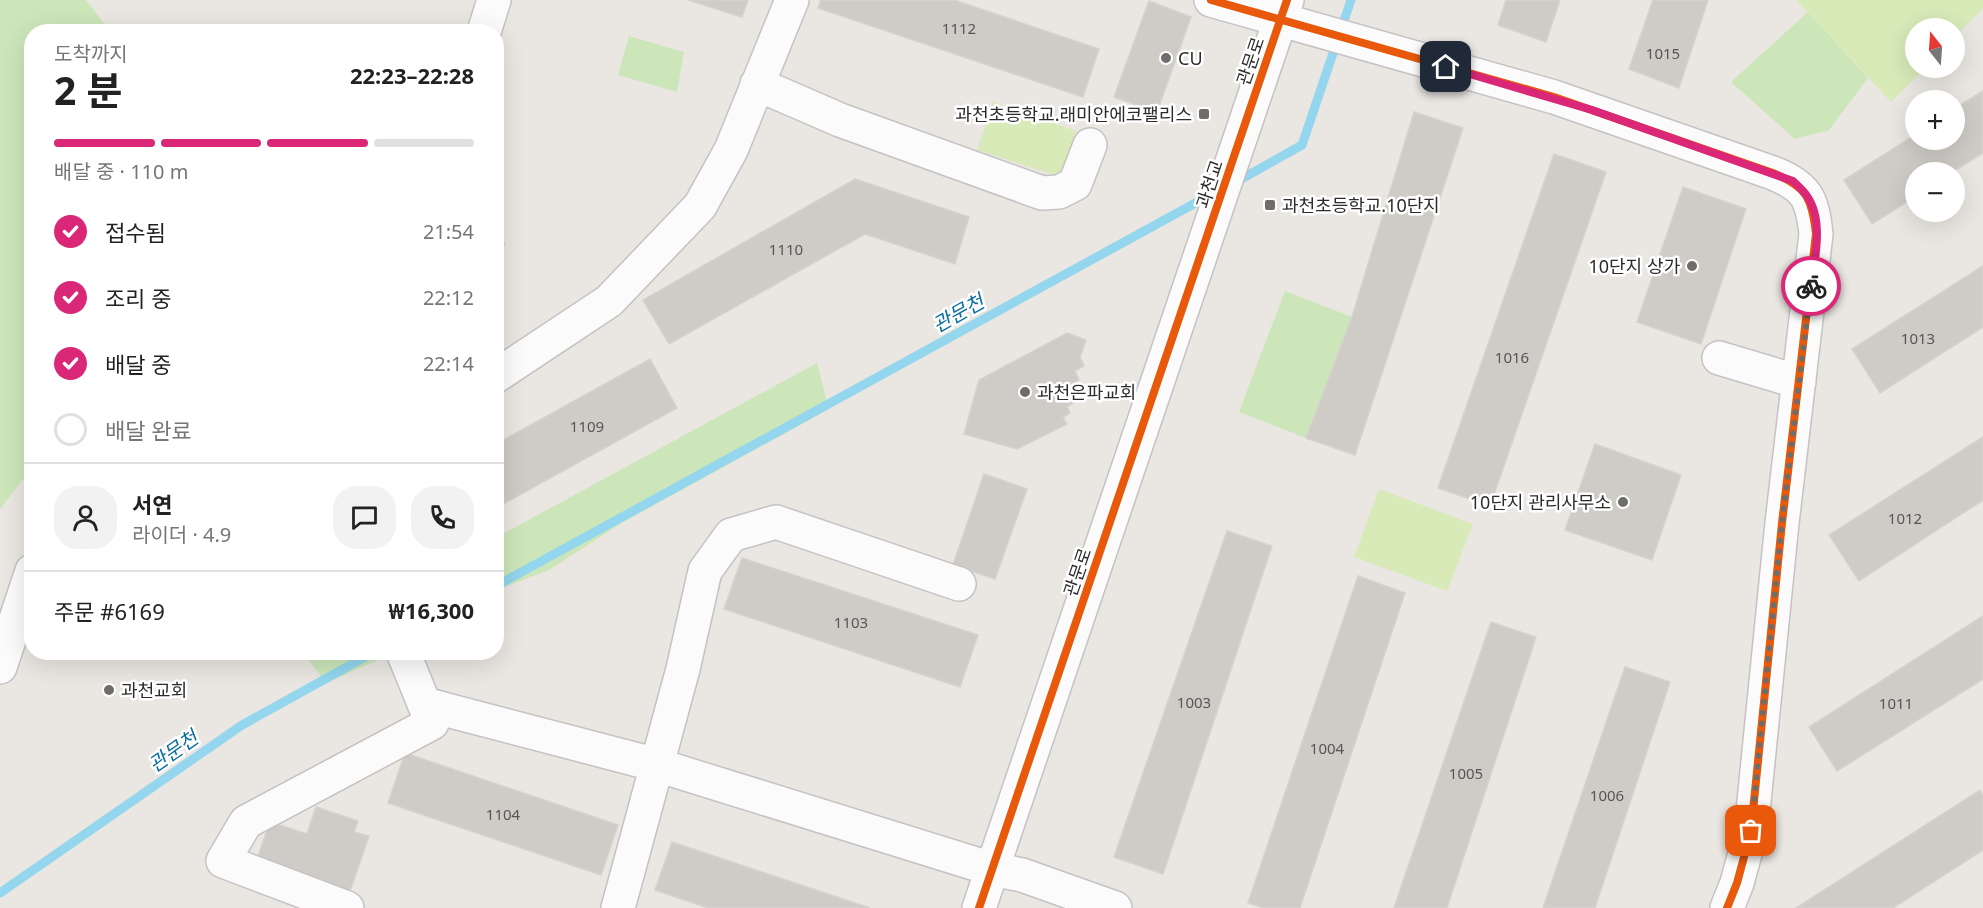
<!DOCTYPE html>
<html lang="ko">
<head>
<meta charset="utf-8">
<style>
  body { margin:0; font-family:"Noto Sans","Noto Sans KR",sans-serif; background:#f2f2f2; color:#222; height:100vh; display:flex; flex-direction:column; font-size:22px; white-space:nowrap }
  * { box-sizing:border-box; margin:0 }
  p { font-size:20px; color:#767676 }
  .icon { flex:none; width:33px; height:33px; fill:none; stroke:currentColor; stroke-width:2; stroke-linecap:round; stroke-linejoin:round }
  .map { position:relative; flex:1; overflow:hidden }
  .side { position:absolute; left:24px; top:24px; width:480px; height:636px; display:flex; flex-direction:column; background:#fff; border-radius:24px; box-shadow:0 6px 24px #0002 }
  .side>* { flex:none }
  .needle { width:39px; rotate:343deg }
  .fabs { position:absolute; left:1905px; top:18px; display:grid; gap:12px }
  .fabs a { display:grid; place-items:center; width:60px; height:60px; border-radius:50%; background:#fff; box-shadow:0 6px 24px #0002; font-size:30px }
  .pin { position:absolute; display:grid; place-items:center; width:51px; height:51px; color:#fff; margin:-26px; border-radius:12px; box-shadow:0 3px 9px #0006 }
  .courier { position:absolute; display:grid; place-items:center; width:60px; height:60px; margin:-30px; border:4px solid #db2777; border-radius:50%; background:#fff; color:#222; box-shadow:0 2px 8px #0007 }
  .headline em { font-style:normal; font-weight:700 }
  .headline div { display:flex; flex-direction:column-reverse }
  .headline { display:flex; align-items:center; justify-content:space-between; height:102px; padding:0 30px }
  h1 { font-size:39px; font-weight:700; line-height:45px }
  .bar { display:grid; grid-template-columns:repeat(4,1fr); gap:9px 6px; align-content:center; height:72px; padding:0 30px }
  .bar i { height:8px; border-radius:4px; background:#e0e0e0 }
  .bar .current { background:#db2777 }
  .bar p { grid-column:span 4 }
  .line { display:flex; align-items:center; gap:15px; padding:0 30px; border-top:2px solid #e0e0e0 }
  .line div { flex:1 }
  .round { display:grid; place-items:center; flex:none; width:63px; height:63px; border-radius:24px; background:#f2f2f2 }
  ol { padding:0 30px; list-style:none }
  li { display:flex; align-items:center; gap:18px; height:66px }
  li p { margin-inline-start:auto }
  li .icon { padding:6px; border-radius:50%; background:#db2777; color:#fff; stroke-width:4 }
  li:last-child { color:#767676 }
  li i { width:33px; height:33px; border:3px solid #e0e0e0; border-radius:50% }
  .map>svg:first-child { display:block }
</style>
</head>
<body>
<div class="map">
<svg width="1983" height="908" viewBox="0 0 1983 908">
  <rect width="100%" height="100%" fill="#eae6e2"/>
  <path fill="#cce6ba" d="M0 0H86L110 31 32 32 31 469 0 509Z
    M1808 12 1868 78 1829 130 1795 139 1731 82Z
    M629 36 684 52 677 92 618 75Z
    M1285 291 1352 317 1306 438 1239 412Z
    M817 363 829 409 622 523 549 570 497 590V537Z
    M303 653H394L326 683Z"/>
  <path fill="#d7eab8" d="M1796 0H1983V8L1955 37 1954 28H1916V68H1925L1891 102Z
    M993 102 1076 131 1061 177 977 150Z
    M1379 489 1473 524 1447 591 1354 557Z"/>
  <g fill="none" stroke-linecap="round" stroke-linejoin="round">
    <path stroke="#93d6ed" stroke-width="9" d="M1236 182 1302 145 1351 0
      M496 586 1210 195
      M0 893 242 725 374 652"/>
  </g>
  <path fill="#cfccc8" stroke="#d5d2ce" stroke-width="1.5" d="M688 0H748L742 17Z
    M821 0H954L1099 49 1083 97 818 8Z
    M1506 0H1560L1546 42 1498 25Z
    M1653 0H1708L1679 88 1629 69Z
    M1149 1 1191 17 1157 112 1114 97Z
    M1983 91V153L1952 172H1916V196L1872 224 1844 180 1916 134V140H1954V109Z
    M1414 112 1463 128 1355 455 1306 438 1352 317Z
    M1554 154 1606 172 1490 506 1438 488Z
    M855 179 969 217 955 264 865 234 669 344 643 300Z
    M1683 187 1746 209 1701 344 1637 322Z
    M496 230 505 244 496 249Z
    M1983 266V327L1880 393 1852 349Z
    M1067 333 1086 340 1080 357 1084 366 1075 371 1079 380 1073 383 1077 390 1071 393 1075 402 1067 407 1070 413 1063 417 1067 424 1017 449 964 434 979 380Z
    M650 359 677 408 496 508V444Z
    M1983 437V500L1859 581 1829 535Z
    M1595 444 1681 475 1652 560 1565 530Z
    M984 474 1027 489 995 579 953 565Z
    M1227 531 1272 546 1163 874 1114 857Z
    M742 558 978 635 960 687 724 609Z
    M1358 576 1405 593 1300 908H1264L1248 903Z
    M1983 616V679L1837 771 1809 727Z
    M1491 622 1536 637 1447 908H1394Z
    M1625 667 1670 682 1595 908H1543Z
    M405 753 618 825 601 875 388 803Z
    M1980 790 1983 796V850L1893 908H1796Z
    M316 807 358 821 354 832 369 836 347 900 259 860 258 856 270 822 307 834Z
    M672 842 870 908H708L655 890Z"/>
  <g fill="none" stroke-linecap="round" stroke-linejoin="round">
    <defs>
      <path id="minor" d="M1211 0 1554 97 1773 173C1807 187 1812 198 1816 234L1782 523 1751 831 1737 883 1727 908
        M484 32 494 0
        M757 84 840 120 1042 193 1059 192 1075 184 1090 145
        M1719 358 1799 382
        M496 376 609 301 700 206 731 150 792 0
        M0 667 32 571
        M424 704 657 765 992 869 1022 875 1115 908
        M347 908 223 861 246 822 432 723 403 652
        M618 908 683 669 705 571 731 535 776 522 959 584
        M979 908 1287 0"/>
    </defs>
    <use href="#minor" stroke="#c4c2c3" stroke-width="36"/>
    <use href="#minor" stroke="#fcfbfb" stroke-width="33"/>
    <defs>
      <path id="cycleway" d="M1211 0 1554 97 1773 173C1807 187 1812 198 1816 234L1782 523 1751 831 1737 883 1727 908
        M979 908 1287 0"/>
    </defs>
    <use href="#cycleway" stroke="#fff" stroke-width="11"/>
    <use href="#cycleway" stroke="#e8590c" stroke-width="8"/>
  </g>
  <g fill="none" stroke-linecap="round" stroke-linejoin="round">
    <path stroke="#6e6d6c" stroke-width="6" stroke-dasharray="0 10.8" d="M1751 831 1782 523 1811 286"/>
    <path stroke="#db2777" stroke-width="8" d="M1446 67 1592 110 1793 181C1798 186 1803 190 1807 196 1824 220 1815 259 1811 286"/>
  </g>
  <g fill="#6e6d6c" stroke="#fff" stroke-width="2">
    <circle cx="1166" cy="58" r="6"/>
    <rect x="1198" y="108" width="12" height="12" rx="3"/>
    <rect x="1264" y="199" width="12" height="12" rx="3"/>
    <circle cx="1692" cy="266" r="6"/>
    <circle cx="1025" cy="392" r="6"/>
    <circle cx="1623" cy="502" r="6"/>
    <circle cx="109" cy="690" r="6"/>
  </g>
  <g text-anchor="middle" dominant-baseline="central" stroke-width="5" stroke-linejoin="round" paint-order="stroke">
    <g font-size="15" fill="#565655">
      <text x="959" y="28">1112</text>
      <text x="1663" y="53">1015</text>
      <text x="786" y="249">1110</text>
      <text x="1918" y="338">1013</text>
      <text x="1512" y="357">1016</text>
      <text x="587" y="426">1109</text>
      <text x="1905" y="518">1012</text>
      <text x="851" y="622">1103</text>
      <text x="1194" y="702">1003</text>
      <text x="1896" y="703">1011</text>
      <text x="1327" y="748">1004</text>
      <text x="1466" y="773">1005</text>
      <text x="1607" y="795">1006</text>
      <text x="503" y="814">1104</text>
    </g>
    <g font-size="18" fill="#2c2c2c" stroke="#fff" text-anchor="start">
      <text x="1178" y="58">CU</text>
      <text x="1192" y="114" text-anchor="end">과천초등학교.래미안에코팰리스</text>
      <text x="1282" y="205">과천초등학교.10단지</text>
      <text x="1680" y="266" text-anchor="end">10단지 상가</text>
      <text x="1037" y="392">과천은파교회</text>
      <text x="1611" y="502" text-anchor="end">10단지 관리사무소</text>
      <text x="121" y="690">과천교회</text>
    </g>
    <g font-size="18" fill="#2c2c2c" stroke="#fff">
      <text transform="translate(1250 61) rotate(-71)">관문로</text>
      <text transform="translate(1209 184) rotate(-72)">과천교</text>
      <text transform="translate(1077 572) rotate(-71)">관문로</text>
    </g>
    <g font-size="20" font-style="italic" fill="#096da2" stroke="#fff">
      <text transform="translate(958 313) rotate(-29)">관문천</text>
      <text transform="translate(173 751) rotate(-35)">관문천</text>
    </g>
  </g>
</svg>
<div class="fabs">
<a><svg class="needle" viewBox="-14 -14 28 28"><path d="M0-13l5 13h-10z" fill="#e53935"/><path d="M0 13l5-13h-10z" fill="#767676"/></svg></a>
<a>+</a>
<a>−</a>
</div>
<div class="pin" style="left:1751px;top:831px;background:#ea580c"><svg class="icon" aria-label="bag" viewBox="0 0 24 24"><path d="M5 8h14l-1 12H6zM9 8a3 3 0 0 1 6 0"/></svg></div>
<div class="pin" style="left:1446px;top:67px;background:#1f2937"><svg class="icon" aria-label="home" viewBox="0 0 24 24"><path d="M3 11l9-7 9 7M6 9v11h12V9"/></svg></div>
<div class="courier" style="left:1811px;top:286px"><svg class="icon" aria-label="bike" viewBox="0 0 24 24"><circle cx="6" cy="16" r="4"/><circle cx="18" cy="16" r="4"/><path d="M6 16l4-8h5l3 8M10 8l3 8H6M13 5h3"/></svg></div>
<section class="side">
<div class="headline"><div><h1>2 분</h1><p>도착까지</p></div><em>22:23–22:28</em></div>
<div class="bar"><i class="current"></i><i class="current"></i><i class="current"></i><i></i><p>배달 중 · 110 m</p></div>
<ol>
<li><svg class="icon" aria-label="check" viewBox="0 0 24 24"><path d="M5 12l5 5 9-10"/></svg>접수됨<p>21:54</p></li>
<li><svg class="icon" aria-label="check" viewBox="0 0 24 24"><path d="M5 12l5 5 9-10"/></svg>조리 중<p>22:12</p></li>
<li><svg class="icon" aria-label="check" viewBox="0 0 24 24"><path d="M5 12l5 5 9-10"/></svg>배달 중<p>22:14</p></li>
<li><i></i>배달 완료</li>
</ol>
<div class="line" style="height:108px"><a class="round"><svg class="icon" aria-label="person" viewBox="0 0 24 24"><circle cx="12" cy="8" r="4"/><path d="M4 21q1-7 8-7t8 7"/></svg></a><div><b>서연</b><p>라이더 · 4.9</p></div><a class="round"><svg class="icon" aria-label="chat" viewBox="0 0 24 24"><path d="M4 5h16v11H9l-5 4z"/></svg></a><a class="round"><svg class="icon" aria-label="phone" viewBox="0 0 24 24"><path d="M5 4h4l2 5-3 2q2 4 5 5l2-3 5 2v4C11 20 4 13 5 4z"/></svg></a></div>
<div class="line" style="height:78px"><div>주문 #6169</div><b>₩16,300</b></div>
</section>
</div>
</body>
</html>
